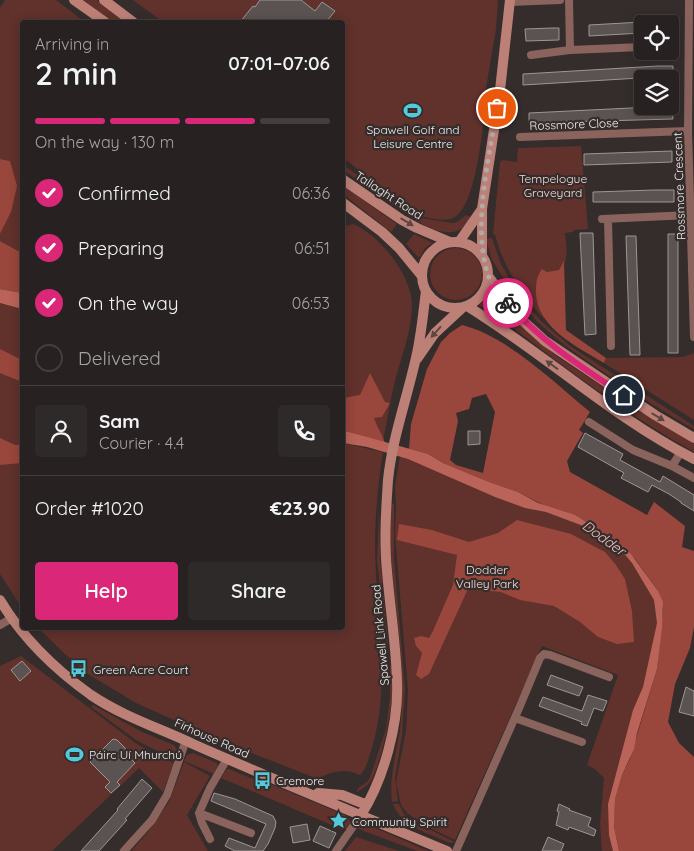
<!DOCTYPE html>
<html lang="en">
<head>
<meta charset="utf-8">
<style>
  body { margin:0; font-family:Quicksand,sans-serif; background:#2f2a2a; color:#f1f3f6; height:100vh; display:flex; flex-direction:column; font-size:19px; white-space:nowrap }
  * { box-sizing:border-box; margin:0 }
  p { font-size:16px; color:#a4a4a5 }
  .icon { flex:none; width:28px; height:28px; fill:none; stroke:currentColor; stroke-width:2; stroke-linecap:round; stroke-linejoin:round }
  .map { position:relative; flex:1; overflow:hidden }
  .side { position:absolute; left:20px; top:20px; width:325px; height:610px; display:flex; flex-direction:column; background:#272221; border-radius:5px; box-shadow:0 2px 12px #0003,0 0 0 1px #433f3f }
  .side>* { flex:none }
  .controls { position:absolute; left:634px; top:15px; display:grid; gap:10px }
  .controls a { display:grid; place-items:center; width:45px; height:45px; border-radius:5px; background:#272221; box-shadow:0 2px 12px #0003,0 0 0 1px #433f3f; font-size:25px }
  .pin { position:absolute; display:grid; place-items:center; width:42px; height:42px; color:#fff; margin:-21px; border:2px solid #fff; border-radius:50%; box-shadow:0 1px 5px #0007 }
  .courier { position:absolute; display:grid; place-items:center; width:50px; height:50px; margin:-25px; border:4px solid #db2777; border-radius:50%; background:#fff; color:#222; box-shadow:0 1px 6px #0007 }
  .summary em { font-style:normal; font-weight:600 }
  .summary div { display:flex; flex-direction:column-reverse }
  .summary { display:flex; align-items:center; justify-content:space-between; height:85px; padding:0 15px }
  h1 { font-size:32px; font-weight:600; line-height:38px }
  .bar { display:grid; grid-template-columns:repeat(4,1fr); gap:8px 5px; align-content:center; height:60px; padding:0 15px }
  .bar i { height:6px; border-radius:4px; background:#433f3f }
  .bar .active { background:#db2777 }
  .bar p { grid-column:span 4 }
  .line { display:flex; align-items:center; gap:12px; padding:0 15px; border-top:1px solid #433f3f }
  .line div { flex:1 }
  .round { display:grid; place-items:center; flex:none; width:52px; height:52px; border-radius:5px; background:#2f2a2a }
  ol { padding:0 15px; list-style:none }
  li { display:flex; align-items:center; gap:15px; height:55px }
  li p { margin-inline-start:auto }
  li .icon { padding:5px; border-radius:50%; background:#db2777; color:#fff; stroke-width:4 }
  li:last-child { color:#a4a4a5 }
  li i { width:28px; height:28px; border:2px solid #433f3f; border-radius:50% }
  .cta { display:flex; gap:10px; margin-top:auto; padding:10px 15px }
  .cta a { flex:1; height:58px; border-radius:5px; background:#db2777; color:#fff; font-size:20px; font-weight:600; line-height:58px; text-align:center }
  .cta a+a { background:#2f2a2a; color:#f1f3f6 }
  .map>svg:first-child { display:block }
</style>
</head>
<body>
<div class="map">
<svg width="694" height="851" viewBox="0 0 694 851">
  <rect width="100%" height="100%" fill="#342d2c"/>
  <path fill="#61312b" d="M5 0H56L85 22H22V253L0 241V234L11 212 10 161 0 159V8Z
    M83 0H97L127 22H113Z
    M133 0H498L496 29 486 88 487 93C483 119 478 207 453 218 443 222 428 218 418 215L343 158 342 22H163Z
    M581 146 588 229 574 230 573 232 565 233C566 242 570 265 559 270 555 272 550 272 547 272L542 269 541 312 545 320C522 294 504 269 495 235L493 234 500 162 503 160 517 162 518 148Z
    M342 164 407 210 405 213 343 170Z
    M342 185 397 224 391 232 343 194Z
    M412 214 420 218 453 223 457 222 466 215 471 217C469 220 467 225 464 227 449 240 423 226 410 216Z
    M353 224C380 235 412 276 412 305 412 331 401 357 395 381 390 401 387 421 383 442L343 426 342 227Z
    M414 234 433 243 426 247 419 258 406 244Z
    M492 238 501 264 518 294 515 296 492 260 486 239Z
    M430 274a26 26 0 1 1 52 0a26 26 0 1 1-52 0Z
    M491 289 504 307 497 315 479 305 488 296Z
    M522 300 541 321 570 346 694 426V429C667 414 641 397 615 380 580 356 546 335 520 302Z
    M0 303 22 309V608L0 574Z
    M512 315 540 343 558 357 643 413 694 444V452C626 414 568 370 507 323Z
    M694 353V420L604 363 606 358 683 357Z
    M343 443 383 452C378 484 375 515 375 547 376 615 392 685 371 751 368 759 367 769 360 775 346 768 332 771 318 779L221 741 136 703 88 674 65 654 38 628H342Z
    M403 447 575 515 636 560 658 591 657 669 617 846 619 851H602L600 824 604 778 595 769 587 765 618 675 542 646 455 840 422 824 407 813 401 805 396 782 406 731 408 690 395 535 396 505 395 486 399 461Z
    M394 503V558L405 689 402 735 395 778 398 801 392 802C389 777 396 754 400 730 402 712 402 694 402 676 400 618 386 561 392 504Z
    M379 508 380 558 388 644 387 648 377 560Z
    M21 656 134 742C147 751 161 756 174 763L163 792 139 768 52 851H0V666Z
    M390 664C400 681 382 765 370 782 366 787 362 789 357 792V789L367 782 370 777 386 729 390 697Z
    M93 705 142 732 174 745 177 750 175 760 136 740 91 707Z
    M193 753 217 763 218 766 214 774 184 761 187 755Z
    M184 762 210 776 187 815 208 851H131L148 832 169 802Z
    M227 769H229L253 779 254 778 262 781 261 783 267 785 268 783 347 816 350 820 353 834 221 778Z
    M393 804H399L404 814 410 820 455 842 450 843C430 834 401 827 393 804Z
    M364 823 428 851H417L356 828 359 824Z
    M356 837 399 851H345Z"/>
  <path fill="#99463c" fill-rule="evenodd" d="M0 159 10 161 17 186 11 212 0 234Z
    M0 241 22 253V293L0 289Z
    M564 261 566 330 606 358 604 363C577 347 538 328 536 294 536 284 536 277 542 269L547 272 559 270Z
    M462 325C507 336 555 383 590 412L579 430 583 433 567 461 570 472 647 515 654 502 685 526 682 547 694 551V627L690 648 675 684 668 722 679 743 694 757V851H619L614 827 615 799 622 775 630 759 657 669 663 609 658 591 636 560 617 542 518 492 489 482 443 463 428 454 409 449 411 424 427 369 441 342 450 333ZM486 394 495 412 483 473 456 465 450 460 458 421 456 413 469 409 472 398Z
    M0 349 22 360V382L0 373Z
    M370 373 385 402 390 403 382 417 374 418C377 427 382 434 385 443L343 430V398L360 395Z
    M0 438 15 445H22V463L0 465Z
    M517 520 571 534 605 552 616 565 625 579 632 611 634 642 617 644 598 637 580 622 554 606 520 600 501 592 468 589 429 674 421 679 416 675 422 653 416 646 414 638 421 636 429 638 432 633 453 585 457 555 397 540 399 524 432 530 469 542 498 533Z"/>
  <path fill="#ba6358" d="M0 289 22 293V309L0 303Z
    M342 430 428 454 443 463 489 482 518 492 538 503 575 515 617 542 631 554 658 591 663 602 662 628 657 669 637 733 634 749 622 775 615 799 614 827 619 851H613L609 835 608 804 633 710 643 687 657 623 654 600 632 563 621 550 586 527 546 512 525 508 495 497 408 459 367 447 343 443Z"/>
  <path fill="#5b5352" stroke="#9e9694" d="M260 0H301L315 11 322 2 335 11 326 22H240L253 6 255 7Z
    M642 22V33L589 36V25Z
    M552 28H559V40L526 41 525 29Z
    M658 66H673V76L523 85V74Z
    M672 106 673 119 529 123V113Z
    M672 151V162L584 165V154Z
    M655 190H674V202H593V192Z
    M580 233H593L596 334 585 335Z
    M668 234H678V353H668Z
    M626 236H636L640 355H630Z
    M468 431H480V444L468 445Z
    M585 433 623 454 620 460 660 482 663 476 694 495V511L681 503V502L669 494 652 485 648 492 621 478 624 473 578 447Z
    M22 661 31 671 20 681 11 670Z
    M551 675 583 687 579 696 547 685Z
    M686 687 694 691V716L679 712Z
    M588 695 607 701 603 711 594 708 587 726 581 724 582 722 539 706 543 697 582 711Z
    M113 739 117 740 132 755 130 758 135 763 117 782 120 785 111 793 105 787 110 782 90 762Z
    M142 779 152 788 131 812 125 819 127 820 99 851H81L118 810 117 809Z
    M214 793 235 799 273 816 276 822 275 828 268 844 263 851H235L225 846 229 838 255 848 266 824 211 801Z
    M559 804 570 809 569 810 591 818 588 826 596 830 594 836 569 827 568 830 556 825 559 812 557 811Z
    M307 824 310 840 293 843 290 827Z
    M320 826 336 833 329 848 313 841Z
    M548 837 564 844 561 851H542Z"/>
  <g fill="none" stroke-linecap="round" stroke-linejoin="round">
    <path stroke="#8a635d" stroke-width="8" d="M569 0 570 50
      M689 0 688 131 694 337
      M510 2 560 0
      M531 55 570 50 642 47
      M520 137 688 131
      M602 219 690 215
      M608 219 611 346
      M589 422 633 450 672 466 694 478
      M672 466 681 452
      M0 625 12 618
      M515 718 582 742
      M199 813 251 833
      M210 839 202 823 199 813 210 788 227 759
      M124 851 152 820 167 795 186 740
      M336 851 361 815
      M456 851 520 706 540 658 544 654 550 655 609 677"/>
    <path stroke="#bd8077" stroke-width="10" d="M74 0 105 22
      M104 0 133 22
      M342 179 402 220 417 228 450 242
      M342 202 382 232 399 248 422 276
      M459 242 482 209
      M422 275a33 33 0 1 1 66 0a33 33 0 1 1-66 0Z
      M482 256V209L500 90 510 0
      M488 276 523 321 545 341 655 415 694 438
      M467 306C545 354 612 417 694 459
      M417 359 435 333 462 308
      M0 600C22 637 56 670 91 695 122 716 159 728 193 744 277 781 362 816 447 851
      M318 793 342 795 367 805
      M361 815C384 779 399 723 397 681 396 644 390 608 387 571 384 541 386 510 388 480 392 440 406 401 415 362 421 339 423 314 426 291"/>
  </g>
  <defs><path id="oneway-solid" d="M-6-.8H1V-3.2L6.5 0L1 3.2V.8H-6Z" transform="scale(1.25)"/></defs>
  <g fill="#5d4642">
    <use href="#oneway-solid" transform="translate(407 222) rotate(31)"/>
    <use href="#oneway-solid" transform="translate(436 332) rotate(132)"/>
    <use href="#oneway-solid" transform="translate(552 365) rotate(-144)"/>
    <use href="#oneway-solid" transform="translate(658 417) rotate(31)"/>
  </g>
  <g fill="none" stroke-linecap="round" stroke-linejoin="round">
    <path stroke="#b0aaa9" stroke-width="5" stroke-dasharray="0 9" d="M497 108C489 160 472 224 488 275 491 285 502 296 508 303"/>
    <path stroke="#db2777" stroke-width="6" d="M508 303C541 342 583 368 624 395"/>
  </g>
  <defs>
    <symbol id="stadium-bare" viewBox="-9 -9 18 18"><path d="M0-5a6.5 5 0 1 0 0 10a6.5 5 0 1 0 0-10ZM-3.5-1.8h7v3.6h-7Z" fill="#53cadc" stroke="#342d2c" stroke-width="2.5" paint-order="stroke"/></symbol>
    <symbol id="bus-bare" viewBox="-9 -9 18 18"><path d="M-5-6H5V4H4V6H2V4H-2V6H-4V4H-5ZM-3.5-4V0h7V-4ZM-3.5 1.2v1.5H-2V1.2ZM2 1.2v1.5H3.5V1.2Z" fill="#53cadc" stroke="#342d2c" stroke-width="2.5" paint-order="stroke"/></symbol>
    <symbol id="sight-bare" viewBox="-9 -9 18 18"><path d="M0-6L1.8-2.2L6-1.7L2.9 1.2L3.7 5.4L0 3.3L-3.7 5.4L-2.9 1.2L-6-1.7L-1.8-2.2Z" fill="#53cadc" stroke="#342d2c" stroke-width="2.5" paint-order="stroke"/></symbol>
  </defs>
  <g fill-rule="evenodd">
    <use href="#stadium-bare" x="400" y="98" width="25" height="25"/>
    <use href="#bus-bare" x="66" y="656" width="25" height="25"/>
    <use href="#stadium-bare" x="62" y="742" width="25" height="25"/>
    <use href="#bus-bare" x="250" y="768" width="25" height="25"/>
    <use href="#sight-bare" x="326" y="808" width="25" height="25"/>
  </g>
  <g text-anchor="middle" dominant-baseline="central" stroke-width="4.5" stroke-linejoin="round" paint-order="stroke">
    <g font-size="12" fill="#f2eded" stroke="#342d2c">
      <text transform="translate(574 124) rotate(-2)">Rossmore Close</text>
      <text transform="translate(679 186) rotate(-92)">Rossmore Crescent</text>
      <text transform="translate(389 195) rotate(33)">Tallaght Road</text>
      <text transform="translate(380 635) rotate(-95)">Spawell Link Road</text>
      <text transform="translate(212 738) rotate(24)">Firhouse Road</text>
    </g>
    <g font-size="12" fill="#f2eded" stroke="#342d2c" text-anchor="start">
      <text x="413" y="129" text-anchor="middle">Spawell Golf and<tspan x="413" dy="14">Leisure Centre</tspan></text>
      <text x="93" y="669">Green Acre Court</text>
      <text x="89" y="754">Páirc Uí Mhurchú</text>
      <text x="276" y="780">Cremore</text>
      <text x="352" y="821">Community Spirit</text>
    </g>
    <g font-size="12" fill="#f4dad6" stroke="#342d2c">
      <text x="553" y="178">Tempelogue<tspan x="553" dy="14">Graveyard</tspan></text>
      <text x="487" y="569">Dodder<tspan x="487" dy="14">Valley Park</tspan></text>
    </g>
    <g font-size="14" font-style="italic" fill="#f7c5be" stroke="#342d2c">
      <text transform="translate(604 538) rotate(36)">Dodder</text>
    </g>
  </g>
</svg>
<div class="controls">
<a><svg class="icon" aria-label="locate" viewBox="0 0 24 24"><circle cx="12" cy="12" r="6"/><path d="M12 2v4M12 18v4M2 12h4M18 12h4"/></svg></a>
<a><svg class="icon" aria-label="layers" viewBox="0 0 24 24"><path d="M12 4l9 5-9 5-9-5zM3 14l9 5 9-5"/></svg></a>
</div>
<div class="pin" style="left:497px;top:108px;background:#ea580c"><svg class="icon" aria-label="bag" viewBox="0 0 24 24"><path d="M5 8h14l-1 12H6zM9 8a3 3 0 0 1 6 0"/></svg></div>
<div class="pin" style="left:624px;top:395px;background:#1f2937"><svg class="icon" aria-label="home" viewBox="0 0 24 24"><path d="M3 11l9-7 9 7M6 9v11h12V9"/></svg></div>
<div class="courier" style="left:508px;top:303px"><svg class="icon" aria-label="bike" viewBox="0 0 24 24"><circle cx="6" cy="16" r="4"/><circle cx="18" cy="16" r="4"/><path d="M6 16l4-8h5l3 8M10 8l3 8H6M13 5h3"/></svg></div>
<section class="side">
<div class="summary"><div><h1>2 min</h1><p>Arriving in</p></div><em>07:01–07:06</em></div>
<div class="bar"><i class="active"></i><i class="active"></i><i class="active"></i><i></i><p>On the way · 130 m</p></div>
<ol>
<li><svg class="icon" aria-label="check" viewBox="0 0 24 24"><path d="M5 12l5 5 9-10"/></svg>Confirmed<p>06:36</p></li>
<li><svg class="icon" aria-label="check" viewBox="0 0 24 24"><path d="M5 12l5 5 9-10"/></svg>Preparing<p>06:51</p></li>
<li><svg class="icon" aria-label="check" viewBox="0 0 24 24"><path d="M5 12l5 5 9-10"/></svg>On the way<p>06:53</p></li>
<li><i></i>Delivered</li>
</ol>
<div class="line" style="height:90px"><a class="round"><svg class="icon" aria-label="person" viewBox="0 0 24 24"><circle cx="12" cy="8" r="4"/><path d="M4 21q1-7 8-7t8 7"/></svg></a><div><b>Sam</b><p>Courier · 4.4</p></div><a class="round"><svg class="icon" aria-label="phone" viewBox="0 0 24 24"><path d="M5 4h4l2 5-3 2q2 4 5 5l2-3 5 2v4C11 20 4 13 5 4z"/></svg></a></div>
<div class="line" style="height:65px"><div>Order #1020</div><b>€23.90</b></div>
<div class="cta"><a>Help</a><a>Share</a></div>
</section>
</div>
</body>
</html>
